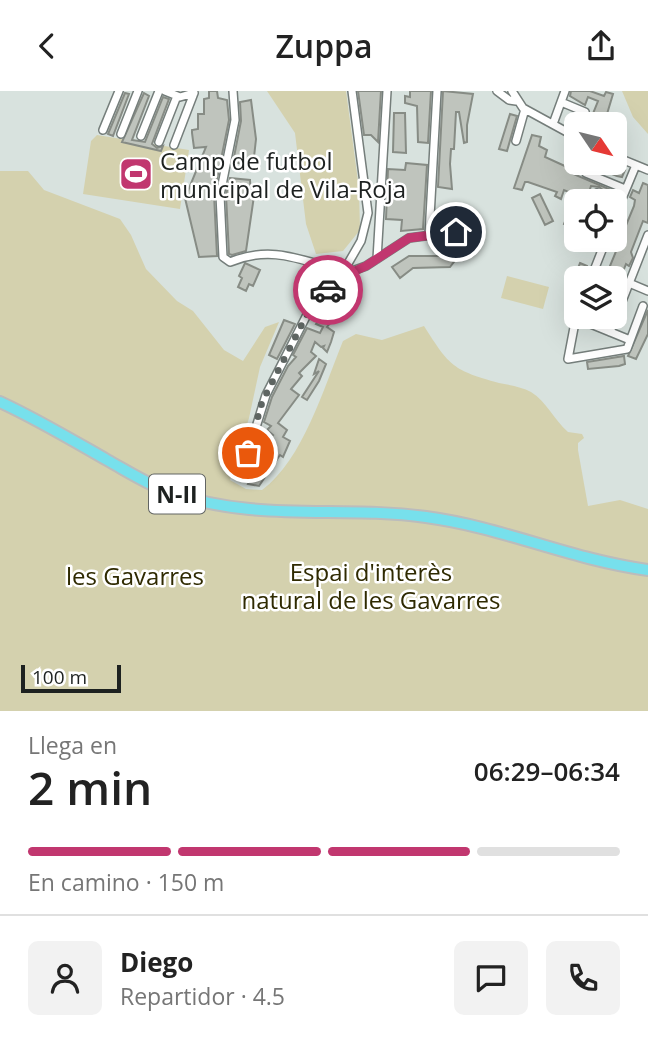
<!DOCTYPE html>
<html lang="es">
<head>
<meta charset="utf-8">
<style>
  body { margin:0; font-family:"Open Sans",sans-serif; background:#f2f2f2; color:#222; height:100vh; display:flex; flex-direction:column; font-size:26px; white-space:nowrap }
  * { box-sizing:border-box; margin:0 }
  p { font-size:23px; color:#767676 }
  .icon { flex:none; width:38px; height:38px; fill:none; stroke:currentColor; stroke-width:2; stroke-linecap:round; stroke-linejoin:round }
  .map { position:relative; height:620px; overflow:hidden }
  .drawer { display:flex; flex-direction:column; background:#fff; flex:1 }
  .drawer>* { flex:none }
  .needle { width:46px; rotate:125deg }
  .controls { position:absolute; left:564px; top:21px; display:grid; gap:14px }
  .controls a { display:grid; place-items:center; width:63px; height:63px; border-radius:10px; background:#fff; box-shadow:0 7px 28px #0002; font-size:35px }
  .scale { position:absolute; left:21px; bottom:18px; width:100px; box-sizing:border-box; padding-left:7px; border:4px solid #1d2120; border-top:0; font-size:19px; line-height:24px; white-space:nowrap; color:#1d2120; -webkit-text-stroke:5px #fff; paint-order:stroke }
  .pin { position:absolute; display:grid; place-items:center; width:60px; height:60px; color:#fff; margin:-30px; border:4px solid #fff; border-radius:50%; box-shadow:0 2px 7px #0007 }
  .courier { position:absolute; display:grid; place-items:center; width:70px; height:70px; margin:-35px; border:5px solid #c1376f; border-radius:50%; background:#fff; color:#222; box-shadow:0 2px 9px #0007 }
  .overview em { font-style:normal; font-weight:600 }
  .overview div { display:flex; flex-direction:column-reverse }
  .overview { display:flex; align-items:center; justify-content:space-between; height:119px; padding:0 28px }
  h1 { font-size:46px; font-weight:600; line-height:52px }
  .bar { display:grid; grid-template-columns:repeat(4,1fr); gap:10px 7px; align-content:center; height:84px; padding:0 28px }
  .bar i { height:9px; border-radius:5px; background:#e0e0e0 }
  .bar .active { background:#c1376f }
  .bar p { grid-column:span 4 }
  .line { display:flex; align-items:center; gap:18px; padding:0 28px; border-top:2px solid #e0e0e0 }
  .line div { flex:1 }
  .round { display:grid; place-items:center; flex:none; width:74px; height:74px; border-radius:10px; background:#f2f2f2 }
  header { display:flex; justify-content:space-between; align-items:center; height:91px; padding:0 28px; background:#fff; font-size:32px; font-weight:600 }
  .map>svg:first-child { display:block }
</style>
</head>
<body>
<header><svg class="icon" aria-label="back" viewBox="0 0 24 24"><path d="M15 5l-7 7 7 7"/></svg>Zuppa<svg class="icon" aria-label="share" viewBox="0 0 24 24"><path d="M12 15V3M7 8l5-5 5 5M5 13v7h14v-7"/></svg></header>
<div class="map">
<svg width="648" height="620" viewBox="0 0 648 620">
  <rect width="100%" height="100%" fill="#d8e2de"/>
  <path fill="#d4d1ae" d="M267 0H346L359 98 360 139 343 160 316 163 306 133 295 42Z
    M622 0H648V43L633 26Z
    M97 44 189 59 180 118 83 103 91 50Z
    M0 80H28L44 99 120 128 131 144 146 178 177 210 193 220 224 259 243 270 265 236 279 231 260 276 249 327 230 389 246 398 262 399C303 369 324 296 343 250L356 243 382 249 424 235C450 276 453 279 499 292 510 294 522 296 531 301 547 311 554 329 568 341L582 343 584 347 578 352V359L588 415 620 409 648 418V620H0Z
    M507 185 549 196 543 218 501 207Z"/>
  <path fill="#bfc4bd" stroke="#878c85" stroke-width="2" d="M209 0H217L218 7 227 9 229 29 214 103 217 165 199 166 185 107 206 56 194 57 192 42V39L198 38V23H204V8L209 7Z
    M358 0H381L378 51 371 44H364Z
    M410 0H431L428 52 418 51 417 15 405 12V5L410 6Z
    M443 0 473 3 467 34V51L464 52 459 21H456L454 58H451L450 73 452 98 438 96Z
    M571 0H590L604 5 606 1 613 3 604 33H585L592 25 598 10 588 6 585 14 570 5Z
    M125 2 129 3 113 45 108 43Z
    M144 2 149 5 132 49 145 51 163 6 169 8 152 53 157 57 163 55 161 60 122 51Z
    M251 9 256 48 253 75 233 71 241 30 240 11Z
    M394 22H405L406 62 393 61Z
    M510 23 517 25 507 60 499 58Z
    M532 44 541 46 539 55 547 59 545 66 567 76 568 72 574 74 571 82 616 101 613 110H600L604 100 599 96 591 95 586 110H576V139L564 133 576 104 564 99 561 108 555 105 557 101 528 91H525L522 99 514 97Z
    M406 72 427 74 423 138 401 140 402 129 386 128 388 78 405 79Z
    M584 72H608L625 79 622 86 617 85Z
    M230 87 250 89 251 105H254L246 160 232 164 229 163 226 104Z
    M643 92 648 94V132L643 130 631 161 633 167 629 175 626 173 618 193 614 191V187H605L617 158 618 152 613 149 616 142 622 144 634 115 635 109 630 106 633 99 639 102Z
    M540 103 553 130 545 134 532 107Z
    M461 143 470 150 450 176 413 177 400 187 392 176 409 165H442Z
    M245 172 260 179 253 195 249 193 246 200 238 196 242 187 239 185Z
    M580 172 587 175V180L584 187H576L574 209 567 206Z
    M648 219V243L636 268 628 265Z
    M324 222 331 231 327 236 334 241 331 251 327 261 323 257 324 255 321 256 315 251 311 261 316 265 299 282 302 285 291 298 299 304 278 332 287 339 283 346 290 350 283 366 280 364 273 374 257 361 273 344 267 339 271 335 264 331 272 306 288 275 296 266 293 264 307 237 320 242 323 236 316 233Z
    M284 229 295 233 277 268 269 264Z
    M624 265 625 273 619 275 588 278 587 271Z
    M319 268 326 273 319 290 307 309 302 306 319 280 314 283Z
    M245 367 267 383 259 395 248 393 250 389 243 384 248 374 243 372Z"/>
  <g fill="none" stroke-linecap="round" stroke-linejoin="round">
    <defs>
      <path id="minor" d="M165 0 180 6 194 2
        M233 0 235 29 220 104 223 166 230 171C269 155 296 167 335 178
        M497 0 509 9 516 10
        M512 0 523 17 576 46
        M561 11 585 21 582 28
        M553 33 565 0
        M103 39 119 0
        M121 43 138 0
        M141 45 159 0
        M516 50 525 18
        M159 51 177 5
        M174 54 194 2
        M614 65 648 79
        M586 82 625 98
        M593 110 597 102
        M614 127 636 74
        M429 144 437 0
        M377 168 387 0
        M346 176 361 150 368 122 352 0
        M347 182 366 175 409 147 455 141
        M591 187 606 149
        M629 192 648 200
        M576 226 568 268 627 258 643 215
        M576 227 630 249
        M610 241 648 144
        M268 377 248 362 266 304 315 208 339 187"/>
      <path id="highway" d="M0 311C37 328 72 349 107 369 127 380 147 393 169 401 258 432 337 414 426 426 502 436 572 469 648 479"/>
    </defs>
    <use href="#minor" stroke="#757e7b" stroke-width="10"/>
    <use href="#highway" stroke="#bbbcbc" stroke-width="14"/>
    <use href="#minor" stroke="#fff" stroke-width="7"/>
    <use href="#highway" stroke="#77e0ec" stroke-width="10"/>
  </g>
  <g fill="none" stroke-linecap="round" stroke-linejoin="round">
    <path stroke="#5e6562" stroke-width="7" stroke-dasharray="0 12.6" d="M248 362 262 311 315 208 328 199"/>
    <path stroke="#c1376f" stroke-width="9" d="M328 199 339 187 366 175 409 147 456 141"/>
  </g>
  <defs>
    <symbol id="stadium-square" viewBox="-11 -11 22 22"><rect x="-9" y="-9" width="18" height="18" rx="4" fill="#c1376f" stroke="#fff"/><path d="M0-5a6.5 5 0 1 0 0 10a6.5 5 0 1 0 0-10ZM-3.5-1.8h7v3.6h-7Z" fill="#fff"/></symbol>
  </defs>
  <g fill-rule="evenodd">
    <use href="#stadium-square" x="117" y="64" width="38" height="38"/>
  </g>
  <g text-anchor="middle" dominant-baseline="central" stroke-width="5" stroke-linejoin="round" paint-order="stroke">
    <rect fill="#fff" stroke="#616463" stroke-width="2" x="149" y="383.5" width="56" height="39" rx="5"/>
    <g font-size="23" font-weight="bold" fill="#1d2120">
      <text x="177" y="403">N-II</text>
    </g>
    <g font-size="24" fill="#1d2120" stroke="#fff" text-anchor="start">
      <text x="160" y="69">Camp de futbol<tspan x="160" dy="28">municipal de Vila-Roja</tspan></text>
    </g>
    <g font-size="24" fill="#2f2a01" stroke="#fff">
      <text x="371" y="480">Espai d'interès<tspan x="371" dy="28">natural de les Gavarres</tspan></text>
      <text x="135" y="484">les Gavarres</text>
    </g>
  </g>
</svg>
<div class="controls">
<a><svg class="needle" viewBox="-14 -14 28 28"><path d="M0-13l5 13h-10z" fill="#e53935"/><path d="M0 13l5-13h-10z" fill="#767676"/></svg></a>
<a><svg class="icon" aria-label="locate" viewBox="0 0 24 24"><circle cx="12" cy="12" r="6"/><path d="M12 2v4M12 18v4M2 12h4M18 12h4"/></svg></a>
<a><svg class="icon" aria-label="layers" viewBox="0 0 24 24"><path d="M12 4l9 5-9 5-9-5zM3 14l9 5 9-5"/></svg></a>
</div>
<div class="scale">100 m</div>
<div class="pin" style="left:248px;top:362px;background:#ea580c"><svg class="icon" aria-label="bag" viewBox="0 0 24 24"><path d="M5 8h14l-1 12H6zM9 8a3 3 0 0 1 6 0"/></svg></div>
<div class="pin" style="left:456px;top:141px;background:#1f2937"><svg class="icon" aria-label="home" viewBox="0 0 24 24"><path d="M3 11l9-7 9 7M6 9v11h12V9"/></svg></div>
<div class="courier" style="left:328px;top:199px"><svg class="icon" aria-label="car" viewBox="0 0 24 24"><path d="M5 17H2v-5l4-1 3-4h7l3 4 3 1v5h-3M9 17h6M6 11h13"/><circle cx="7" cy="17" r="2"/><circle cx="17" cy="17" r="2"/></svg></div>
</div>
<section class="drawer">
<div class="overview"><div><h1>2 min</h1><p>Llega en</p></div><em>06:29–06:34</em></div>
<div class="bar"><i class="active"></i><i class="active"></i><i class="active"></i><i></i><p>En camino · 150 m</p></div>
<div class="line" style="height:126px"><a class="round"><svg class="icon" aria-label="person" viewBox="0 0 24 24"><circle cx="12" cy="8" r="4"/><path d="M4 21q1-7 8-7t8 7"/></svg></a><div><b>Diego</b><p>Repartidor · 4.5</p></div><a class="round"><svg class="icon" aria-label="chat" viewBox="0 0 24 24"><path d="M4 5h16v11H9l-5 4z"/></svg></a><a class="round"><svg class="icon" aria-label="phone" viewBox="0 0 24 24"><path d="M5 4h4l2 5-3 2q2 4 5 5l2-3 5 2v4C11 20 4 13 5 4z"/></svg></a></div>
</section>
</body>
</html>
